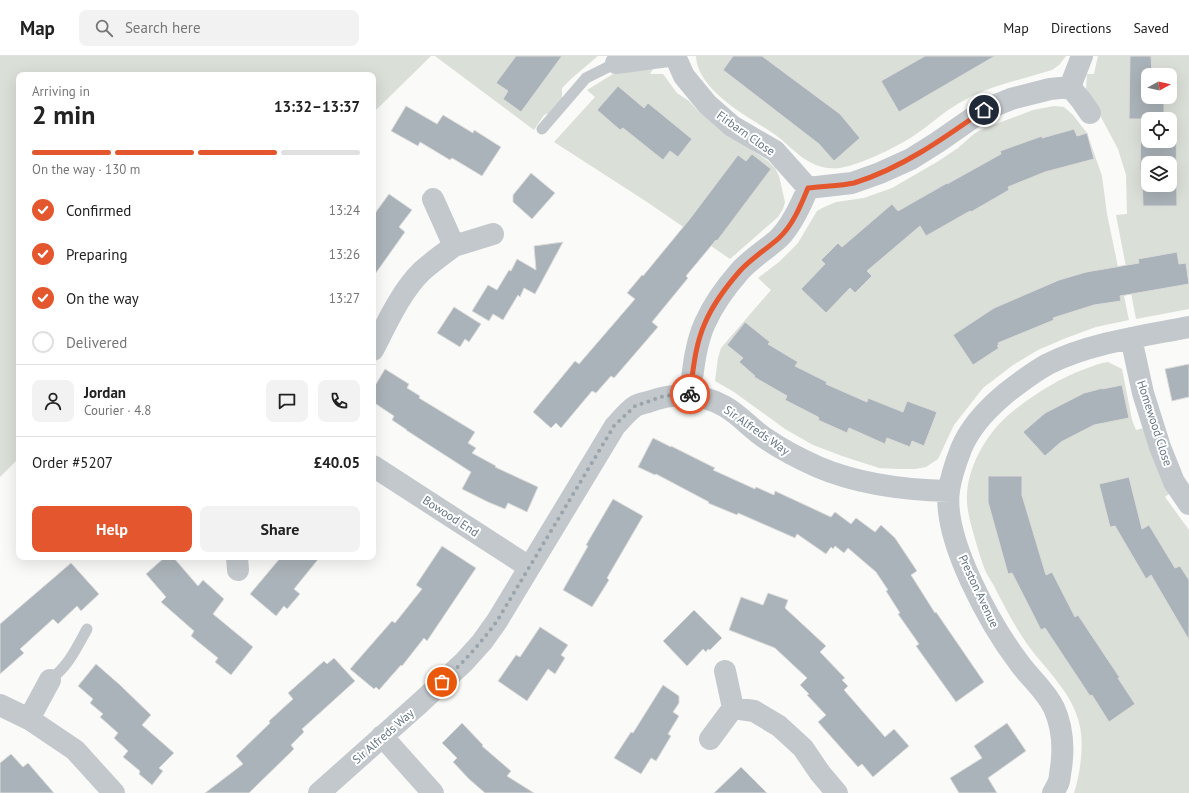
<!DOCTYPE html>
<html lang="en">
<head>
<meta charset="utf-8">
<style>
  body { margin:0; font-family:"PT Sans",sans-serif; background:#f2f2f2; color:#222; height:100vh; display:flex; flex-direction:column; font-size:15px; white-space:nowrap }
  * { box-sizing:border-box; margin:0 }
  p { font-size:13px; color:#767676 }
  .icon { flex:none; width:22px; height:22px; fill:none; stroke:currentColor; stroke-width:2; stroke-linecap:round; stroke-linejoin:round }
  .map { position:relative; flex:1; overflow:hidden }
  .details { position:absolute; left:16px; top:16px; width:360px; height:488px; display:flex; flex-direction:column; background:#fff; border-radius:8px; box-shadow:0 4px 16px #0002 }
  .details>* { flex:none }
  .needle { width:26px; rotate:82deg }
  .controls { position:absolute; left:1141px; top:12px; display:grid; gap:8px }
  .controls a { display:grid; place-items:center; width:36px; height:36px; border-radius:8px; background:#fff; box-shadow:0 4px 16px #0002; font-size:20px }
  .pin { position:absolute; display:grid; place-items:center; width:34px; height:34px; color:#fff; margin:-17px; border:2px solid #fff; border-radius:50%; box-shadow:0 1px 4px #0007 }
  .courier { position:absolute; display:grid; place-items:center; width:40px; height:40px; margin:-20px; border:3px solid #e4572e; border-radius:50%; background:#fff; color:#222; box-shadow:0 1px 5px #0007 }
  .summary em { font-style:normal; font-weight:600 }
  .summary div { display:flex; flex-direction:column-reverse }
  .summary { display:flex; align-items:center; justify-content:space-between; height:68px; padding:0 16px }
  h1 { font-size:26px; font-weight:600; line-height:30px }
  .bar { display:grid; grid-template-columns:repeat(4,1fr); gap:6px 4px; align-content:center; height:48px; padding:0 16px }
  .bar i { height:5px; border-radius:3px; background:#e0e0e0 }
  .bar .current { background:#e4572e }
  .bar p { grid-column:span 4 }
  .line { display:flex; align-items:center; gap:10px; padding:0 16px; border-top:1px solid #e0e0e0 }
  .line div { flex:1 }
  .round { display:grid; place-items:center; flex:none; width:42px; height:42px; border-radius:8px; background:#f2f2f2 }
  ol { padding:0 16px; list-style:none }
  li { display:flex; align-items:center; gap:12px; height:44px }
  li p { margin-inline-start:auto }
  li .icon { padding:4px; border-radius:50%; background:#e4572e; color:#fff; stroke-width:4 }
  li:last-child { color:#767676 }
  li i { width:22px; height:22px; border:2px solid #e0e0e0; border-radius:50% }
  .action { display:flex; gap:8px; margin-top:auto; padding:8px 16px }
  .action a { flex:1; height:46px; border-radius:8px; background:#e4572e; color:#fff; font-size:16px; font-weight:600; line-height:46px; text-align:center }
  .action a+a { background:#f2f2f2; color:#222 }
  header { display:flex; align-items:center; gap:24px; box-sizing:border-box; height:56px; padding:0 20px; background:#fff; border-bottom:1px solid #e0e0e0 }
  header strong { font-size:19px }
  nav { display:flex; gap:22px; margin-inline-start:auto; font-size:14px }
  .search { width:280px; height:36px; background:#f2f2f2; display:flex; align-items:center; gap:10px; box-sizing:border-box; padding:0 14px; border-radius:8px; color:#767676; font-size:15px }
  .map>svg:first-child { display:block }
</style>
</head>
<body>
<header>
<strong>Map</strong>
<div class="search"><svg class="icon" aria-label="search" viewBox="0 0 24 24"><circle cx="10" cy="10" r="6"/><path d="M15 15l6 6"/></svg>Search here</div>
<nav><a>Map</a><a>Directions</a><a>Saved</a></nav>
</header>
<div class="map">
<svg width="1189" height="737" viewBox="0 0 1189 737">
  <rect width="100%" height="100%" fill="#fafaf8"/>
  <path fill="#dadfd7" fill-rule="evenodd" d="M0 0H431L373 57V19H19V402L0 421Z
    M435 0H598L572 22 562 32V42L554 55 544 59 534 74Z
    M696 0H1066L1059 9 1052 14C1026 22 999 28 974 39 967 43 960 46 953 51 941 58 931 68 919 76 900 90 862 108 840 112 834 113 827 112 822 111 803 106 791 91 777 80 768 74 759 68 749 62 729 49 697 27 696 0Z
    M1098 0H1189V253L1136 263 1116 159 1127 158 1126 119 1118 93 1086 33 1087 18H1094ZM1148 19H1170V41H1148ZM1148 63H1170V85H1148ZM1148 107H1170V129H1148Z
    M629 13H653L650 18H663L677 37 689 45 698 55 727 77 768 105 775 112 779 120 785 146 783 153 778 161 730 203 647 146 554 86 595 41 587 34 613 18Z
    M1054 50 1064 51 1073 59 1087 77 1102 120 1107 158 1129 264 1096 271 1066 282 1038 294 1013 309 983 332 954 369 938 403 926 411 915 413H897L879 412 842 400 813 389 785 373 734 336 715 325 718 302 721 292 771 234 758 222 779 206 798 187 817 155 822 152 836 146 864 142 892 132 937 106 958 92 975 77 985 72 1033 54Z
    M1108 306 1122 313 1132 364 1136 374 1144 372 1170 437 1165 441 1189 474V737H1074C1080 719 1084 690 1080 671 1074 638 1046 614 1027 588 1014 569 1003 548 993 528 990 523 987 519 985 514 981 504 978 493 975 483 971 469 966 453 967 438 969 405 991 371 1017 352 1038 336 1060 322 1085 313 1093 310 1100 307 1108 306Z"/>
  <path fill="#aab3b9" stroke="#dcdcda" fill-rule="evenodd" d="M516 0H562L521 56 503 43 508 35 496 27Z
    M733 0H762L840 58 860 82 834 105 819 88 723 14Z
    M925 0H995L899 56 881 25Z
    M1130 0H1151L1152 16H1165V19H1148V41H1164V63H1148V85H1170V70H1176L1177 150H1143L1142 114H1140L1141 63H1129ZM1148 107H1170V129H1148Z
    M618 30 644 52 648 47 692 83 678 101 670 95 663 104 623 72 620 74 597 54Z
    M406 50 437 68 443 59 473 77 474 74 501 91 482 120 452 102 450 104 420 86 418 90 391 75Z
    M1074 73 1077 80 1087 77 1094 103 1045 116 1008 131 1009 134 971 156 970 155 926 180 920 170 867 215 872 220 855 237 850 232 826 257 801 233 825 208 821 204 838 187 842 191 892 148 898 155 947 127V128L1001 98 1000 95 1042 80V82Z
    M752 98 771 113 717 185 716 184 686 220 688 222 652 266 658 271 614 322 611 320 596 337 592 335 561 372 556 367 551 372 533 356 575 305 579 308 635 243 627 237 642 219 643 220 689 164 738 99 746 105Z
    M531 117 555 137 532 163 513 146V139Z
    M389 138 412 154 399 171 405 176 373 221V160Z
    M563 186 535 238 524 232 520 241 518 239 503 264 493 258 489 265 472 255 488 229 497 234 509 214 511 215 517 203 536 214 534 190Z
    M1177 196 1179 208 1186 207 1189 228 1120 240 1121 245 1094 249 1053 262 1054 264 998 287 999 289 997 290 999 292 973 309 953 279 994 252 1059 224 1086 216 1139 207 1138 203Z
    M454 251 481 268 469 286 465 283 460 291 437 277Z
    M745 266 770 286 768 288 798 306 795 310 827 326 826 328 867 346 868 342 903 356 907 345 937 356 924 390 912 385 910 391 887 382 885 388 849 372 847 377 818 364 819 362 818 361 785 344 787 340 754 321 755 320 739 306 743 302 727 289Z
    M1189 308V341L1172 345 1165 313Z
    M385 313 409 328 407 332 420 340 419 342 475 376 468 387 476 392 472 397 496 410 495 411 538 431 527 456 508 447 505 453 488 446 462 433 471 416 406 374H407L392 364 394 360 373 346V333Z
    M1122 329 1129 362 1094 369 1061 386 1045 400 1023 376 1045 357 1084 337 1103 332 1102 333Z
    M653 382 671 391V390L715 412 713 414 755 433 756 431 774 439 775 435 831 461 835 456 851 468 856 462 875 476 881 469 895 482 917 515 911 519 935 557 936 556 984 626 956 646 916 590 919 588 898 558 900 557 886 535 888 534 876 516 848 492 844 497 835 490 833 493 831 491 826 498 797 478 795 482 738 457 737 459 708 447 709 446 656 418 655 419 638 411Z
    M988 420H1022V439L1046 519 1052 516 1075 561 1078 559 1120 622H1118L1135 648 1109 666 1092 639 1090 640 1045 572 1041 574 1012 517 1008 518 988 446Z
    M1129 421 1142 473 1149 469 1175 512 1180 510 1189 524V584L1151 519 1146 523 1115 470 1110 471 1099 428Z
    M613 443 643 460 607 522 609 524 592 551 563 534 588 490 586 489Z
    M442 490 476 512 427 585 424 582 402 610 401 609 379 634 376 631 374 633 350 613 392 565 395 567 422 533 416 529Z
    M165 501H173L198 530 203 524 224 543 213 558 253 591 231 619 215 606 218 602 191 580 194 575 161 546 166 541 146 518Z
    M281 501H320L294 533 300 538 287 553 284 550 276 560 250 538Z
    M71 507 99 538 81 555 77 550 58 568 53 563 20 593 24 597 0 618V568Z
    M768 537 788 544 785 552 826 590 820 596 845 622 842 624 848 630 844 634 885 681 894 673 909 690 873 721 862 708 858 711 818 666 826 659 807 639 809 638 800 629 807 622 775 592 729 574 741 541 763 549Z
    M694 554 722 582 710 594 708 593 706 596 703 593 687 610 663 585Z
    M540 571 568 589 561 599 565 602 555 618 548 613 527 645 498 625 516 599 520 601Z
    M334 602 355 625 302 673 304 676 291 689 294 693 249 737H205L243 708 236 700 270 667 269 665 293 643 288 637 324 605 327 608Z
    M96 608 120 629 151 659 142 669 174 697 159 712 163 715 152 729 139 718 140 715 123 701 128 695 114 682 118 677 100 661 103 658 90 647 93 643 78 630Z
    M663 629 679 640V647L673 656 679 660 668 678 671 680 656 705 651 702 641 718 614 702 631 676 633 677Z
    M462 667 483 689 482 690 511 715 507 720 534 737H485L469 723 453 706 457 702 442 687Z
    M1007 667 1026 695 988 722 997 737H959L950 722 982 702 974 690Z
    M11 698 23 711 28 707 54 737H0V707Z
    M741 711 767 737H714Z"/>
  <g fill="none" stroke-linecap="round" stroke-linejoin="round">
    <path stroke="#c3c8cc" stroke-width="11" d="M542 73 586 22 616 7
      M50 624C69 609 76 593 87 573"/>
    <path stroke="#c3c8cc" stroke-width="22" d="M675 0 684 20 707 48 732 70 775 95 808 132
      M1082 0 1070 31 1081 44 1090 57
      M616 7 668 0
      M433 143 454 190 493 178
      M1131 282 1143 337 1160 391 1174 426 1189 448
      M373 294C386 269 401 235 422 215 432 206 443 198 454 190
      M690 339C693 315 695 289 705 267 713 249 726 231 739 216 750 203 766 194 779 182 792 169 801 149 808 132L852 127 880 117 911 103 938 86 984 54 1011 43 1050 33 1070 31
      M373 410 529 511
      M237 501 238 514
      M0 649 29 663 75 694 114 737
      M733 652 754 655 779 670 803 692 820 717 837 737
      M29 663 50 624
      M382 680 433 737
      M710 683 733 652 725 615
      M319 737 420 647 464 606 482 586 497 565 615 370C621 364 627 356 634 351 638 348 644 347 648 346 675 336 699 336 724 350 739 358 751 373 765 382 782 394 800 403 818 411 860 429 905 434 949 435
      M1053 737C1055 733 1058 729 1059 725 1060 721 1060 717 1061 712 1064 691 1063 672 1054 652 1046 635 1031 623 1020 608 991 570 942 483 949 434 951 420 956 406 961 393 970 371 987 353 1005 338 1019 327 1033 316 1048 308 1090 287 1143 280 1189 271"/>
  </g>
  <g fill="none" stroke-linecap="round" stroke-linejoin="round">
    <path stroke="#99a4ac" stroke-width="4" stroke-dasharray="0 7.2" d="M442 626C463 607 480 588 497 565L614 370 635 350 664 340 690 338"/>
    <path stroke="#e4572e" stroke-width="5" d="M690 338C693 315 695 289 705 267 713 248 726 231 739 216 750 203 767 193 779 182 793 169 801 149 808 132 821 130 841 130 854 127 902 112 943 83 984 54"/>
  </g>
  <g text-anchor="middle" dominant-baseline="central" stroke-width="4" stroke-linejoin="round" paint-order="stroke">
    <g font-size="12" fill="#657683" stroke="#fff">
      <text transform="translate(746 77) rotate(35)">Firbarn Close</text>
      <text transform="translate(1155 367) rotate(72)">Homewood Close</text>
      <text transform="translate(757 374) rotate(35)">Sir Alfreds Way</text>
      <text transform="translate(451 460) rotate(33)">Bowood End</text>
      <text transform="translate(979 535) rotate(65)">Preston Avenue</text>
      <text transform="translate(383 680) rotate(-41)">Sir Alfreds Way</text>
    </g>
  </g>
</svg>
<div class="controls">
<a><svg class="needle" viewBox="-14 -14 28 28"><path d="M0-13l5 13h-10z" fill="#e53935"/><path d="M0 13l5-13h-10z" fill="#767676"/></svg></a>
<a><svg class="icon" aria-label="locate" viewBox="0 0 24 24"><circle cx="12" cy="12" r="6"/><path d="M12 2v4M12 18v4M2 12h4M18 12h4"/></svg></a>
<a><svg class="icon" aria-label="layers" viewBox="0 0 24 24"><path d="M12 4l9 5-9 5-9-5zM3 14l9 5 9-5"/></svg></a>
</div>
<div class="pin" style="left:442px;top:626px;background:#ea580c"><svg class="icon" aria-label="bag" viewBox="0 0 24 24"><path d="M5 8h14l-1 12H6zM9 8a3 3 0 0 1 6 0"/></svg></div>
<div class="pin" style="left:984px;top:54px;background:#1f2937"><svg class="icon" aria-label="home" viewBox="0 0 24 24"><path d="M3 11l9-7 9 7M6 9v11h12V9"/></svg></div>
<div class="courier" style="left:690px;top:338px"><svg class="icon" aria-label="bike" viewBox="0 0 24 24"><circle cx="6" cy="16" r="4"/><circle cx="18" cy="16" r="4"/><path d="M6 16l4-8h5l3 8M10 8l3 8H6M13 5h3"/></svg></div>
<section class="details">
<div class="summary"><div><h1>2 min</h1><p>Arriving in</p></div><em>13:32–13:37</em></div>
<div class="bar"><i class="current"></i><i class="current"></i><i class="current"></i><i></i><p>On the way · 130 m</p></div>
<ol>
<li><svg class="icon" aria-label="check" viewBox="0 0 24 24"><path d="M5 12l5 5 9-10"/></svg>Confirmed<p>13:24</p></li>
<li><svg class="icon" aria-label="check" viewBox="0 0 24 24"><path d="M5 12l5 5 9-10"/></svg>Preparing<p>13:26</p></li>
<li><svg class="icon" aria-label="check" viewBox="0 0 24 24"><path d="M5 12l5 5 9-10"/></svg>On the way<p>13:27</p></li>
<li><i></i>Delivered</li>
</ol>
<div class="line" style="height:72px"><a class="round"><svg class="icon" aria-label="person" viewBox="0 0 24 24"><circle cx="12" cy="8" r="4"/><path d="M4 21q1-7 8-7t8 7"/></svg></a><div><b>Jordan</b><p>Courier · 4.8</p></div><a class="round"><svg class="icon" aria-label="chat" viewBox="0 0 24 24"><path d="M4 5h16v11H9l-5 4z"/></svg></a><a class="round"><svg class="icon" aria-label="phone" viewBox="0 0 24 24"><path d="M5 4h4l2 5-3 2q2 4 5 5l2-3 5 2v4C11 20 4 13 5 4z"/></svg></a></div>
<div class="line" style="height:52px"><div>Order #5207</div><b>£40.05</b></div>
<div class="action"><a>Help</a><a>Share</a></div>
</section>
</div>
</body>
</html>
